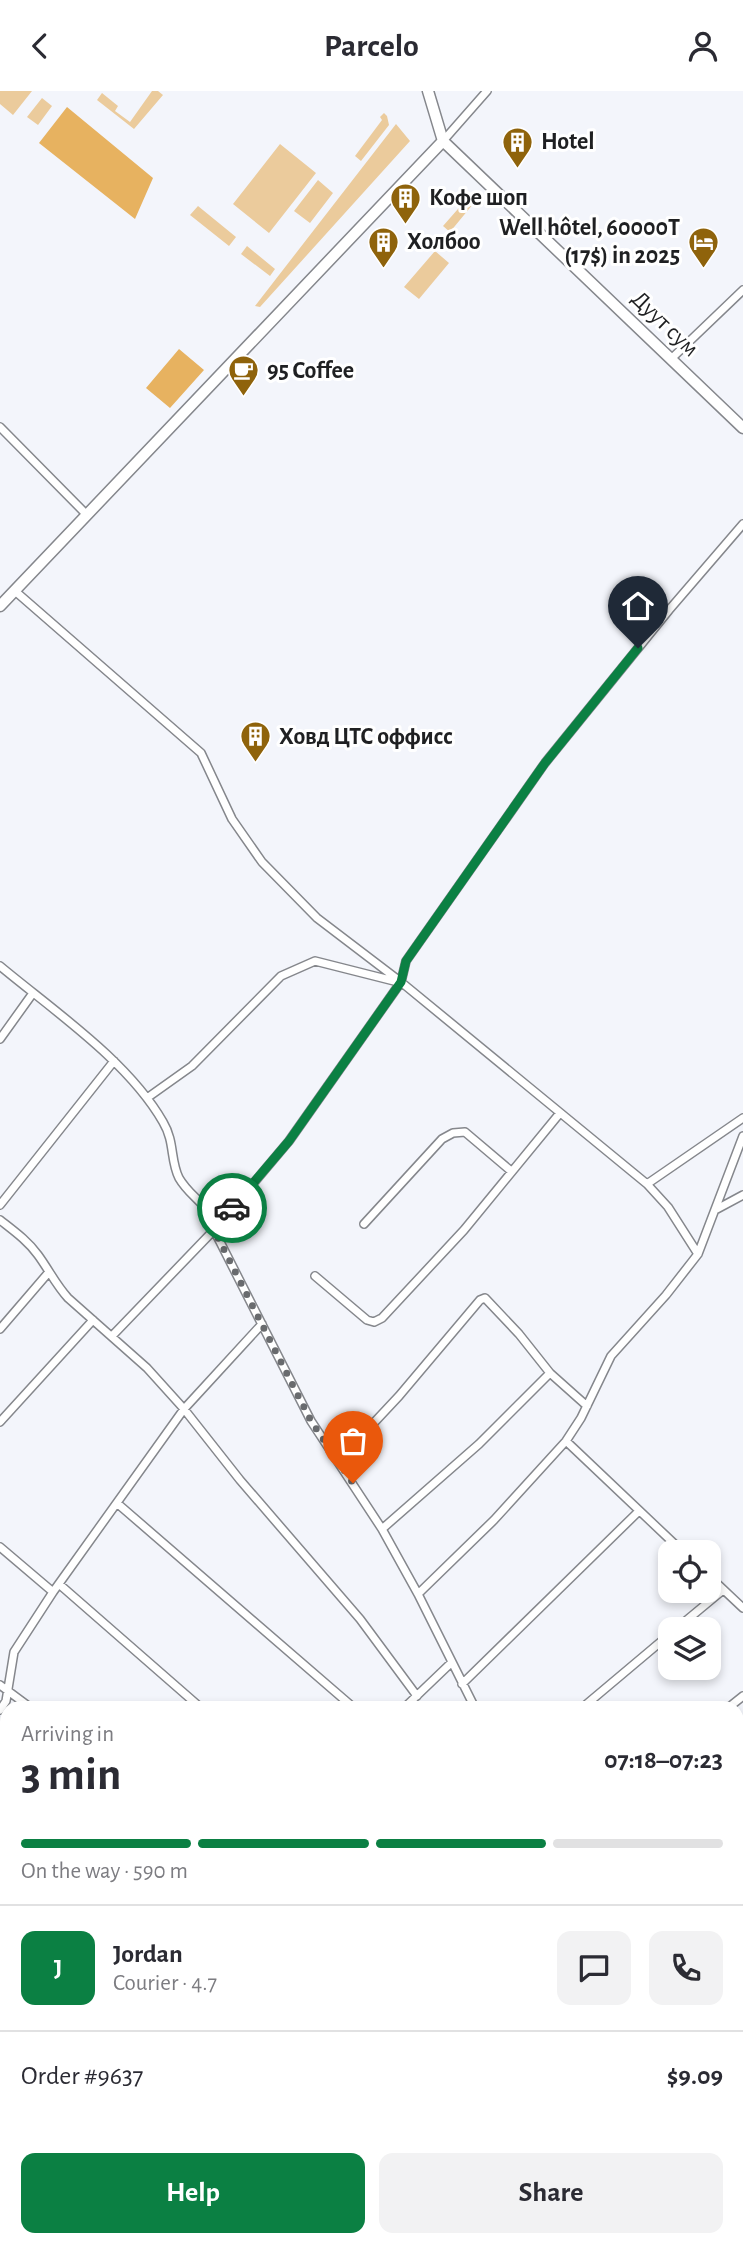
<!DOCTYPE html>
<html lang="en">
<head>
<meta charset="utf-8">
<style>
  body { margin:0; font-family:"Alegreya Sans",sans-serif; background:#f2f2f3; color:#2b2b33; height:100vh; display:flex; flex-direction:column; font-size:26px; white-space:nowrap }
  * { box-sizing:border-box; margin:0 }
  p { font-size:23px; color:#7c7c81 }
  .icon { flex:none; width:38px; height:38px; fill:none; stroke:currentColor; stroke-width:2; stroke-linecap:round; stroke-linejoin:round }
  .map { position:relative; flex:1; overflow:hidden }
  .side { position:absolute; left:0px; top:1610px; width:744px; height:546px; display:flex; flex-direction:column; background:#fff; border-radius:21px 21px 0 0; box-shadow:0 4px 10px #0003 }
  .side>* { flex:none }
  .fabs { position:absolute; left:658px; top:1449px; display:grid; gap:14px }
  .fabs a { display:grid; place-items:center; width:63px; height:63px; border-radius:14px; background:#fff; box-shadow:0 4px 10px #0003; font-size:35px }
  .pin { position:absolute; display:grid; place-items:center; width:60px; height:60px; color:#fff; margin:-72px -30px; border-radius:50% 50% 50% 0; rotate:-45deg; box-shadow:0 0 7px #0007 }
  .pin .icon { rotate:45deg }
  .courier { position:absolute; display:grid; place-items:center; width:70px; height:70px; margin:-35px; border:5px solid #0b8043; border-radius:50%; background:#fff; color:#222; box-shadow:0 2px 9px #0007 }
  .overview em { font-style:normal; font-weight:700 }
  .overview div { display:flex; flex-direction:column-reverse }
  .overview { display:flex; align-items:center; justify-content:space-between; height:119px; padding:0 21px }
  h1 { font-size:46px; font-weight:700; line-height:52px }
  .bar { display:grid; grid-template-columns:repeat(4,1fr); gap:10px 7px; align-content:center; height:84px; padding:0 21px }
  .bar i { height:9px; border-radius:5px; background:#e1e1e2 }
  .bar .selected { background:#0b8043 }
  .bar p { grid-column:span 4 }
  .line { display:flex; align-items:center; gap:18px; padding:0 21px; border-top:2px solid #e1e1e2 }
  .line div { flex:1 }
  .round { display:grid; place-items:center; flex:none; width:74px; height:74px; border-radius:14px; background:#f2f2f3 }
  .action { display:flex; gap:14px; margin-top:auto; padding:14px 21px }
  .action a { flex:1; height:80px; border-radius:14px; background:#0b8043; color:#fff; font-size:28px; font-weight:700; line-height:80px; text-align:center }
  .action a+a { background:#f2f2f3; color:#2b2b33 }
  header { display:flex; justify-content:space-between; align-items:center; height:91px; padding:0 21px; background:#fff; font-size:32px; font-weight:700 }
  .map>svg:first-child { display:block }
</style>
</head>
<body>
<header><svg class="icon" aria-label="back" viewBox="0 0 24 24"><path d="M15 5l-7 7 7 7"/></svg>Parcelo<svg class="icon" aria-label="person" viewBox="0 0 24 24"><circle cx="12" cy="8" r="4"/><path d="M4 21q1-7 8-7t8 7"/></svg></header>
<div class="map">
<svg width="743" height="2156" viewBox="0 0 743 2156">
  <rect width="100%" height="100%" fill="#f3f5fb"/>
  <path fill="#ebcb9c" d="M0 0H32L13 24 0 13Z
    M152 0H158L163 4 134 38 97 9 102 2 118 15 115 20 130 31Z
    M42 7 52 15 38 34 27 26Z
    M384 22 387 25 389 34 361 70 355 65 382 29 380 26Z
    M396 33 410 50 260 216 255 215Z
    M280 53 316 82 269 142 233 113Z
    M318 89 333 102 310 132 294 120Z
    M472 102 478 107 450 141 443 135Z
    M198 115 236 146 229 155 190 124Z
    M247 155 275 178 270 185 241 163Z
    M435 160 449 172 419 208 404 196Z"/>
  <path fill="#e7b260" d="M67 16 153 87 135 128 39 52Z
    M179 258 204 279 170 317 146 297Z"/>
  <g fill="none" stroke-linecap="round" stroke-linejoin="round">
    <defs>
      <path id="street" d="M443 50 487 0
        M671 268 743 199
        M0 336 87 424
        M15 500 201 662 232 728 262 771 317 827 401 891 647 1093 668 1116 698 1163
        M0 875C54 920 128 970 163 1031 175 1051 170 1069 179 1087 191 1108 211 1113 214 1139L311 1330 382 1438 418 1503 475 1617
        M0 948 33 902
        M147 1007 192 975 281 885 315 870 398 891
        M647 1093 743 1027
        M0 1114 114 970
        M717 1118 743 1104
        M0 1129C14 1140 28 1150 38 1164 49 1179 56 1194 68 1207L147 1277 184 1318 240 1389 360 1528 417 1605
        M364 1133 442 1048 453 1042 465 1041 511 1080
        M315 1185 367 1229 374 1231 382 1227 464 1139 560 1022
        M0 1238 49 1181
        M112 1245 214 1139 289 1050 401 891 406 870 545 672 669 519 743 433
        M0 1331 93 1229
        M566 1350 683 1461
        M339 1369 399 1305 480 1209 485 1207 519 1243 550 1282
        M118 1413 354 1617
        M382 1438 479 1353 550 1282 587 1315
        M0 1456 53 1501
        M709 1485 743 1517
        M59 1493 201 1617
        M418 1503 494 1429 566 1350 581 1327 611 1265 666 1204 698 1163 743 1045
        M676 1538 723 1499
        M462 1593 639 1420
        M0 1594 31 1617
        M404 1617 451 1572
        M582 1617 670 1543
        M728 1617 743 1605
        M0 1619 6 1610 14 1561 53 1501 184 1318 262 1233
        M0 1718 7 1723
        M737 1728 743 1722
        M0 1872 7 1863
        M0 1984 7 1977
        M0 2097 7 2089
        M146 2156 152 2149
        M203 2156 208 2149
        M320 2156 327 2149"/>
      <path id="secondary" d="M428 0 443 50 743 337
        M0 515 443 50
        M737 1911 743 1905
        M443 2156 451 2149"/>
    </defs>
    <use href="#street" stroke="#85878c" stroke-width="10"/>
    <use href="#secondary" stroke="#85878c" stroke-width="13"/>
    <use href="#street" stroke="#fff" stroke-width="7"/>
    <use href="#secondary" stroke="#fff" stroke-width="10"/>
  </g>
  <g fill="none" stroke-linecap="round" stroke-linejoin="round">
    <path stroke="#696b6e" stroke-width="7" stroke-dasharray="0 12.6" d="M232 1117 214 1139 311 1330 353 1392"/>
    <path stroke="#0b8043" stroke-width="9" d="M232 1117 289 1050 401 891 406 870 545 672 638 557"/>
  </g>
  <defs>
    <symbol id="building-pin" viewBox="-11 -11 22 30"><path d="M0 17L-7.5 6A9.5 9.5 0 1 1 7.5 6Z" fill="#8f630b" stroke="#fff"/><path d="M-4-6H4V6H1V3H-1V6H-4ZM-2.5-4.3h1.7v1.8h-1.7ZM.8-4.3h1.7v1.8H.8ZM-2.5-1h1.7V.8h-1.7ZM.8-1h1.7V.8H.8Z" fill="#fff"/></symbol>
    <symbol id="hotel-pin" viewBox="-11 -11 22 30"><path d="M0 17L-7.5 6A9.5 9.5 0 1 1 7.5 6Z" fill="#8f630b" stroke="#fff"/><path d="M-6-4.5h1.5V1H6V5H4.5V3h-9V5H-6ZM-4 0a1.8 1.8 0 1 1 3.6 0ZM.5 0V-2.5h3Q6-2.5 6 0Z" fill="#fff"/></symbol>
    <symbol id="cafe-pin" viewBox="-11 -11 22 30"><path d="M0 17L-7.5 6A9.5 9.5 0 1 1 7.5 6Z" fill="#8f630b" stroke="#fff"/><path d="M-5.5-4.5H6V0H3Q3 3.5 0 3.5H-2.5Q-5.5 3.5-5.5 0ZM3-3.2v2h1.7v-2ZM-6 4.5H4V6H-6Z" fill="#fff"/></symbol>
  </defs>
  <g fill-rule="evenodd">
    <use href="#building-pin" x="500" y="34" width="35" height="47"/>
    <use href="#building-pin" x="388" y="90" width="35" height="47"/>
    <use href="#building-pin" x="366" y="134" width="35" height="47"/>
    <use href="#hotel-pin" x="686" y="134" width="35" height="47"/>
    <use href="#cafe-pin" x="226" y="262" width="35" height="47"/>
    <use href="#building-pin" x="238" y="628" width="35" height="47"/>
  </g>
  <g text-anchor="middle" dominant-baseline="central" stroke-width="6" stroke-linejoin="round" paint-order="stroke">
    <g font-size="24" font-weight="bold" fill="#1f2022" stroke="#fff" text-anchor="start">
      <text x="541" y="51">Hotel</text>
      <text x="429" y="107">Кофе шоп</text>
      <text x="680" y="137" text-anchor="end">Well hôtel, 60000T<tspan x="680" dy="28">(17$) in 2025</tspan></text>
      <text x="407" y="151">Холбоо</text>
      <text x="267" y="280">95 Coffee</text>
      <text x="279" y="646">Ховд ЦТС оффисс</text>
    </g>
    <g font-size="24" fill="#1f2022" stroke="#fff">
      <text transform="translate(665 233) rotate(44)">Дуут сум</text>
    </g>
  </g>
</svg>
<div class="fabs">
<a><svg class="icon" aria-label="locate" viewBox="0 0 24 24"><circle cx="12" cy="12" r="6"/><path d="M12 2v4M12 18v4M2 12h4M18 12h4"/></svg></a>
<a><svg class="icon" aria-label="layers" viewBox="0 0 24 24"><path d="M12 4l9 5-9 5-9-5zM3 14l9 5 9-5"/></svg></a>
</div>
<div class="pin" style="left:353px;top:1392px;background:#ea580c"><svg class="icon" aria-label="bag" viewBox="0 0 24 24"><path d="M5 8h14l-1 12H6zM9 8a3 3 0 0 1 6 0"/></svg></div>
<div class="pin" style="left:638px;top:557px;background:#1f2937"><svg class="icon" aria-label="home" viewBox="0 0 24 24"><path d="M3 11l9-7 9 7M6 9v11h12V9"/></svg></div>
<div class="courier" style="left:232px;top:1117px"><svg class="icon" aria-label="car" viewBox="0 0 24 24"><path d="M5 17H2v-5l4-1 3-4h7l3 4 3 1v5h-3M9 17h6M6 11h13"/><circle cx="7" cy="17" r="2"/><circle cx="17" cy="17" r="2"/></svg></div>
<section class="side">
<div class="overview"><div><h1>3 min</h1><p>Arriving in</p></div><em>07:18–07:23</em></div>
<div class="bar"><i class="selected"></i><i class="selected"></i><i class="selected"></i><i></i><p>On the way · 590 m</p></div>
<div class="line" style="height:126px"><b class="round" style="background:#0b8043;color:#fff">J</b><div><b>Jordan</b><p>Courier · 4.7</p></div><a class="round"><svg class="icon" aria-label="chat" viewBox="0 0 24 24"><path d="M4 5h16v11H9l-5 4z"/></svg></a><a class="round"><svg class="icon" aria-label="phone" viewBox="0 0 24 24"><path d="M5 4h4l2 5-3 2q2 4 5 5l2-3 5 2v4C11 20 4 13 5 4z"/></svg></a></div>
<div class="line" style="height:91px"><div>Order #9637</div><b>$9.09</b></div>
<div class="action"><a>Help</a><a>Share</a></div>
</section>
</div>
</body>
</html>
